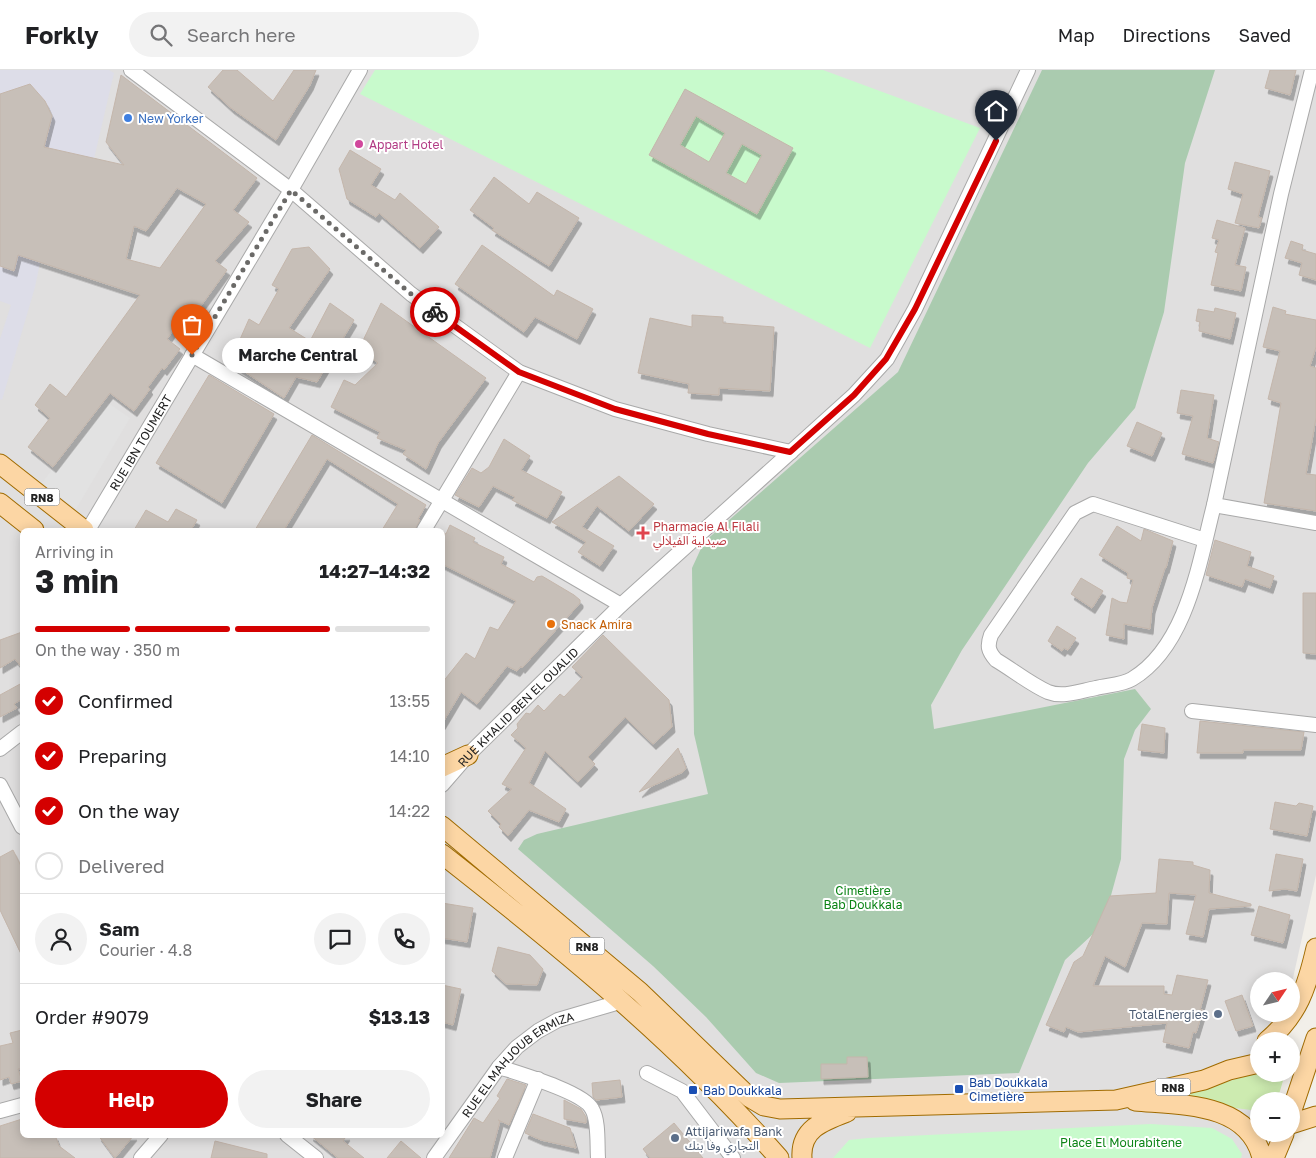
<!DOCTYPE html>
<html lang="en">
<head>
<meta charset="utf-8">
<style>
  body { margin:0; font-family:"Golos Text","Noto Sans Arabic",sans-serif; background:#f2f2f2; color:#202124; height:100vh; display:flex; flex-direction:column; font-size:19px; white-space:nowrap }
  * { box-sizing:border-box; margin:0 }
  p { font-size:16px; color:#757577 }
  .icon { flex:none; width:28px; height:28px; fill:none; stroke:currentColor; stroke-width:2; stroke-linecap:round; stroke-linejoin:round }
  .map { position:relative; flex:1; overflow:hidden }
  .side { position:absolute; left:20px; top:458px; width:425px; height:610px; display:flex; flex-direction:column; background:#fff; border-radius:8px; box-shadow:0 2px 12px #0003 }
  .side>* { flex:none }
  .needle { width:32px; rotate:55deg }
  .fabs { position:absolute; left:1250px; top:902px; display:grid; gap:10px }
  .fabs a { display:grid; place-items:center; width:50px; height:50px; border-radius:50%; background:#fff; box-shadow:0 2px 12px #0003; font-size:25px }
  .pin { position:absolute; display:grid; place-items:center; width:42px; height:42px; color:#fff; margin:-51px -21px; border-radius:50% 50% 50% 0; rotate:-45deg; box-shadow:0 0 5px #0007 }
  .pin .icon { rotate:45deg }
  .courier { position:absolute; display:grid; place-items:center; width:50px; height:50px; margin:-25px; border:4px solid #d40000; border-radius:50%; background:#fff; color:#222; box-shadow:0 1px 6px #0007 }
  .bubble { position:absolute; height:35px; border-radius:18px; background:#fff; box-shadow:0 2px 12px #0003; font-size:16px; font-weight:700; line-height:35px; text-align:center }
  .overview em { font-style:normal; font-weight:700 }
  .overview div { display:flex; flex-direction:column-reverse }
  .overview { display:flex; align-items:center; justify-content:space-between; height:85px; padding:0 15px }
  h1 { font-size:32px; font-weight:700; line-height:38px }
  .bar { display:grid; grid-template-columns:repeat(4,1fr); gap:8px 5px; align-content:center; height:60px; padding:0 15px }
  .bar i { height:6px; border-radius:4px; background:#e0e0e0 }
  .bar .selected { background:#d40000 }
  .bar p { grid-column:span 4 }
  .line { display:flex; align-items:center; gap:12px; padding:0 15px; border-top:1px solid #e0e0e0 }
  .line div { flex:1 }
  .round { display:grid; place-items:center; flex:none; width:52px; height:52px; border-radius:26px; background:#f2f2f2 }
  ol { padding:0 15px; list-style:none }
  li { display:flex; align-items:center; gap:15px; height:55px }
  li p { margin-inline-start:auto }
  li .icon { padding:5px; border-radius:50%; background:#d40000; color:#fff; stroke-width:4 }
  li:last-child { color:#757577 }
  li i { width:28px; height:28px; border:2px solid #e0e0e0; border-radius:50% }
  .primary-button { display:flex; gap:10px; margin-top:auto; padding:10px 15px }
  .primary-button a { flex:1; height:58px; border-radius:30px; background:#d40000; color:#fff; font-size:20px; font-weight:700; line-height:58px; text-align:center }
  .primary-button a+a { background:#f2f2f2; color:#202124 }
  header { display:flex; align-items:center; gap:30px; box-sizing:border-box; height:70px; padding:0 25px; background:#fff; border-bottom:1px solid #e0e0e0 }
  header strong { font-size:24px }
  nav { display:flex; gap:28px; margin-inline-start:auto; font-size:18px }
  .search { width:350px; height:45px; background:#f2f2f2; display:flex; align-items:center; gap:12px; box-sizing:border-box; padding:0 18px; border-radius:28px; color:#757577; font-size:19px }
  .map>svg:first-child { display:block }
</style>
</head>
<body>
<header>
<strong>Forkly</strong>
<div class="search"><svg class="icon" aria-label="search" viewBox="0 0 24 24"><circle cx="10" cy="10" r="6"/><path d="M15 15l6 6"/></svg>Search here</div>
<nav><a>Map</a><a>Directions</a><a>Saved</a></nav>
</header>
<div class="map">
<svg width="1316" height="1088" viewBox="0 0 1316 1088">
  <defs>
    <filter id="shadow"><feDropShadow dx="3" dy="5.5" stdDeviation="0" flood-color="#0004"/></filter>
  </defs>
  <rect width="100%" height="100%" fill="#f2efe9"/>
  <path fill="#e0dfdf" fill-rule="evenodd" d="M0 0H1316V805L1293 908 1298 926 1285 971H1259V1064L1255 1088H0ZM22 460H442V1065H22ZM1259 911H1291V944H1259Z"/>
  <path fill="#cdebb0" d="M1259 1002 1285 1004 1277 1031H1259V1041L1155 1028 1193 1022Z"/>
  <path fill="#aacbaf" d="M1042 0H1215L1185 93 1164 242 1135 338 1088 393 962 580 931 635 934 659 1135 619 1151 639 1135 660 1124 689 1121 789 1110 829 1093 864 1065 890 1019 1003 779 1013 756 1003 706 947 653 896 518 779 524 770 537 764 708 724 694 664 692 498 704 472 898 302Z"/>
  <path fill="#c8facc" d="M375 0H823L980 58 870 278 360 24Z
    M1151 1054 1212 1058 1232 1069 1242 1084 1241 1088H833L849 1070 868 1068Z"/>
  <path fill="#e2e2e2" d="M104 330 130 348 76 439 42 413Z"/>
  <path fill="#dddde8" d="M0 0H109L114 3 93 93 62 88 35 217 2 330 0 329V269L11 235 0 231V196L14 200 52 46 45 31 30 14 0 24Z"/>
  <path fill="#c7bfb8" stroke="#c4b6ab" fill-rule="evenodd" filter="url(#shadow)" d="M223 0H237L273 31 294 0H316L310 15 276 70 231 38 208 17Z
    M1270 0H1296L1290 25 1265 18Z
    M121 5 257 108 233 140 249 152 215 191 227 200 187 255 181 250 167 269 180 279 164 300 162 298 148 317 150 319 134 341 110 323 53 397 28 377 50 348 35 335 50 314 66 327 140 225 18 185 14 201 0 196V24L30 14 45 31 52 46 44 77 124 95 106 72ZM177 118 206 134 160 198 126 189 134 156 146 161Z
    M685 19 793 78 757 144 649 85ZM696 46 725 63 709 92 680 75ZM742 74 762 85 746 114 726 103Z
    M350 80 381 99 371 115 395 130 400 123 439 157 420 178 379 143 376 147 347 129 339 99Z
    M1235 92 1270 101 1258 147 1262 148 1259 158 1235 153 1243 124 1228 119Z
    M494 107 529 134 537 122 579 148 549 196 492 160 494 158 470 140Z
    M1217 150 1245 158 1235 195 1246 197 1241 221 1211 215 1218 183 1215 182 1219 170 1212 168Z
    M1291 171 1303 175 1302 180 1316 184V210L1299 205 1302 193 1285 188Z
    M482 175 554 226 557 220 593 239 577 269 535 247 524 262 455 214Z
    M309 177 330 199 289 258 310 271 330 233 354 250 317 312 296 307 284 328 230 292 249 249 259 255 279 219 272 215 292 179Z
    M381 233 486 308 438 373 426 399 403 384 406 380 377 368 380 362 331 337 344 310 355 315 378 293 359 279Z
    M1273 237 1286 241 1285 244 1316 250V277L1310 296 1316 298V348L1306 404 1316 405V441L1264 433 1281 333 1268 329 1280 281 1263 277Z
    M1215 238 1236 243 1230 269 1199 261 1200 252 1196 251 1198 239 1214 242Z
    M692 245 723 247V253L774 257 770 321 719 318V325L688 323 689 314 638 303 650 248 692 257Z
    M209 305 274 344 222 433 156 393Z
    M1181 320 1214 325 1207 368 1219 372 1213 393 1182 384 1193 346 1177 343Z
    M1137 352 1162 363 1152 386 1127 376Z
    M312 365 426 435 418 449 420 450 415 460H382L398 434 327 389 284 460H255Z
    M504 369 530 386 521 400 562 422 547 448 512 430 515 427 493 416 479 437 455 425 472 398 481 403 489 397Z
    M619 406 654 434 629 461 597 436 582 457 614 476 600 496 578 482 586 472 552 452Z
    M176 439 197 450 191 460H134L146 440 168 452Z
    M450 455 475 468 473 472 504 487 501 494 534 512 537 507 542 506 574 525 580 530V533L522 598 521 596 517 601 507 596 477 634 461 622 442 654V613L466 583 475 589 490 557 498 560 516 531 442 494V462L446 464Z
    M1117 456 1141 471 1144 459 1173 471 1166 498H1165L1152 538 1150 559 1124 554V569L1106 565 1112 528 1120 532 1127 533 1133 510 1127 508 1128 503 1099 485Z
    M1215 470 1251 482 1247 496 1274 506 1270 518 1245 509 1242 517 1206 505Z
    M1081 508 1103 521 1092 538 1071 524Z
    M1303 523H1316V584L1303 583Z
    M1057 556 1076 568 1068 580 1064 578 1062 581 1048 571Z
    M22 562V598L15 589 0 598V570Z
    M603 565 669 630 672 657 653 674 625 647 588 687 595 694 578 712 545 681 529 713 566 739 559 752 529 740 508 766 499 757 501 754 488 741 512 719 502 714 526 678 511 665 518 658 517 654 526 643 530 644 538 635 544 641 560 624 564 627 583 607 572 597Z
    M22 613V629L14 634 17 638 0 647V625Z
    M1200 651 1304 662 1301 680H1243V683H1197Z
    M1142 654 1165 658 1164 683 1138 680Z
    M678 678 686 698 683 702 639 722Z
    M1275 732 1296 736 1299 733 1313 736 1307 766 1270 759Z
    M13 780 22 798V886L0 840V787Z
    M1276 784 1303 789 1297 821 1285 819 1269 821Z
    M1159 789 1193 792V795L1210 800 1209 823 1251 834V836L1209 839 1203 867 1186 864 1196 825 1169 823 1167 854 1142 853 1125 897 1105 886 1093 916H1164V924L1172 925 1177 905 1208 910 1200 940H1203L1196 963 1193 962 1189 978 1163 972 1167 953 1078 962 1066 957 1064 962 1046 955 1074 892 1083 886 1110 826 1156 823Z
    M442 833 473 838 467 872 442 868Z
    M1259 836 1290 845 1283 873 1251 865Z
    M498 877 530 885 543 899 537 915 506 914 492 901Z
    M442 915 461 919 453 955 442 952Z
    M1242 925 1253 956 1236 961 1225 931Z
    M22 960V998L18 999 22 1011 11 1014 9 1007 0 1010V976L13 973 10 963Z
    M847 987H867L868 1007 821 1009V994H847Z
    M507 1009 526 1015 509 1055 498 1050 500 1051 490 1088H449L474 1048 483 1053 500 1028 497 1026Z
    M620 1010 622 1027 596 1030 593 1027 592 1013Z
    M564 1030 581 1039 586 1047V1053L564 1049Z
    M533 1044 570 1058 576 1078 541 1070 525 1063Z
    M22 1049V1065H55L59 1076 75 1088H0V1056Z
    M674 1053 703 1088H650L643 1079Z
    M98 1065H134L115 1088Z
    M310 1065H347L343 1071 364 1088H338Z
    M215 1071 267 1084V1088H211Z
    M401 1071 421 1088H387Z"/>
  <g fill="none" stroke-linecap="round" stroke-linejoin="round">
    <defs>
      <g id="minor">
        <path d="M131 0 291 120 411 224 519 302 615 339 708 364 791 382"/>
        <path d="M192 285 621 535"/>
        <path d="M1214 435 1316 453"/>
        <path id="s1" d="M88 460 291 120 360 0"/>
        <path d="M424 460 519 302"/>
        <path d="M1205 470 1093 434 1075 443 991 565C987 576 988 581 996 590 1013 600 1030 614 1048 622 1063 628 1080 621 1096 618 1107 615 1122 615 1132 609 1187 576 1199 493 1214 435L1281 124 1312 0"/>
        <path d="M1192 641 1316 655"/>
        <path d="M0 679 22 662"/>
        <path d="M0 715 22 757"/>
        <path id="s2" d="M442 715 468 685 621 535 854 325 887 289 915 239 1028 0"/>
        <path d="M499 997C517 1003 584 1022 592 1039 599 1051 597 1074 598 1088"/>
        <path d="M647 1003 682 1021 733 1088"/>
        <path d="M0 1041 22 1035"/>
        <path d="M287 1065 316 1088"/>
        <path d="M141 1088 161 1065"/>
        <path id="s3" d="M434 1088 499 997 517 977 538 961 558 950 623 931"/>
        <path d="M505 1088 538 1009"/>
      </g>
      <path id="major" d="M0 394 84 460
        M0 433 34 460
        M442 697 468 685
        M442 756 640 922 749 1027 764 1036 780 1039 1116 1030 1204 1010 1229 1000 1259 993
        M442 784C563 879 677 972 779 1088
        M1267 971C1298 945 1307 917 1316 878
        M1135 1031C1181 1035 1249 1032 1262 1088
        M1291 1043 1316 968
        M1291 1054 1316 1046
        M802 1088C800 1059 823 1051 847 1042
        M1274 1088 1284 1064"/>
    </defs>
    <use href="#minor" stroke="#a9a9a9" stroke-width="16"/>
    <use href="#major" stroke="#a06b00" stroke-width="21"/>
    <use href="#minor" stroke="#fff" stroke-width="14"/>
    <use href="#major" stroke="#fcd6a4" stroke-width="19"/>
  </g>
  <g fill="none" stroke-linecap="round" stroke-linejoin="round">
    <path stroke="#6b6a68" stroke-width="5" stroke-dasharray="0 9" d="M192 285 291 120 411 224 435 242"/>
    <path stroke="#d40000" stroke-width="6" d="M435 242 519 302 615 339 708 364 790 382 854 325 886 289 915 239 996 71"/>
  </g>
  <circle fill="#3f7fe0" stroke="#fff" stroke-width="2" cx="128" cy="48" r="5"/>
  <circle fill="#d1479c" stroke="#fff" stroke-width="2" cx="359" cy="74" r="5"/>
  <path fill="#e0444e" stroke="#fff" stroke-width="2" d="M640.5 455.5h5v5h5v5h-5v5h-5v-5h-5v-5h5z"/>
  <circle fill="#e8710a" stroke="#fff" stroke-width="2" cx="551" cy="554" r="5"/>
  <g fill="#5c6f8a" stroke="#fff" stroke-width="2">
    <circle cx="1218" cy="944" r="5"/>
    <circle cx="675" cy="1068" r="5"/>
  </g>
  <g fill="#1a4fb4" stroke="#fff" stroke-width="2">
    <rect x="954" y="1014" width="10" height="10" rx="2.5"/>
    <rect x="688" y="1015" width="10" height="10" rx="2.5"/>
  </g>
  <g text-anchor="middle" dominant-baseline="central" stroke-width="4" stroke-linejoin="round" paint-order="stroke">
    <g fill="#fff" stroke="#646464" stroke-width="1">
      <rect x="24.5" y="418.5" width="35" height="17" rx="4"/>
      <rect x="569.5" y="867.5" width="35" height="17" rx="4"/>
      <rect x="1155.5" y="1008.5" width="35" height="17" rx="4"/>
    </g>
    <g font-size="11" font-weight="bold" fill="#222">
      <text x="42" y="427">RN8</text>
      <text x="587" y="876">RN8</text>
      <text x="1173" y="1017">RN8</text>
    </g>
    <g font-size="12" fill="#366cbe" stroke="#fff" text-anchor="start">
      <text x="138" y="48">New Yorker</text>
    </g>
    <g font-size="12" fill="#b23c85" stroke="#fff" text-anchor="start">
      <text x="369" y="74">Appart Hotel</text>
    </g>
    <g font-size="12" fill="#222" stroke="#fff">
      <text stroke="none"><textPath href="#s1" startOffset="102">RUE IBN TOUMERT</textPath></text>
      <text stroke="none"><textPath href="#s2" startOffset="109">RUE KHALID BEN EL OUALID</textPath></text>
      <text stroke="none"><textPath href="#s3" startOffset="128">RUE EL MAHJOUB ERMIZA</textPath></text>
    </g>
    <g font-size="12" fill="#be3a42" stroke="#fff" text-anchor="start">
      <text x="653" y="456">Pharmacie Al Filali<tspan x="653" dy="14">صيدلية الفيلالي</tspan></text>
    </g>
    <g font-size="12" fill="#c56008" stroke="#fff" text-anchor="start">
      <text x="561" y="554">Snack Amira</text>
    </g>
    <g font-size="12" fill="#0c8416" stroke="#fff">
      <text x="863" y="820">Cimetière<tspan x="863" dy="14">Bab Doukkala</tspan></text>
      <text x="1121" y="1072">Place El Mourabitene</text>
    </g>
    <g font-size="12" fill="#4e5e75" stroke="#fff" text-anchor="end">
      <text x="1208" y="944">TotalEnergies</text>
      <text x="685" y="1061" text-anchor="start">Attijariwafa Bank<tspan x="685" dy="14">التجاري وفا بنك</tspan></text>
    </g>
    <g font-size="12" fill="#164399" stroke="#fff" text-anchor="start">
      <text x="969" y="1012">Bab Doukkala<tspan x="969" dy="14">Cimetière</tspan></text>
      <text x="703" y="1020">Bab Doukkala</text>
    </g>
  </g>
</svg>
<div class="fabs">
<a><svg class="needle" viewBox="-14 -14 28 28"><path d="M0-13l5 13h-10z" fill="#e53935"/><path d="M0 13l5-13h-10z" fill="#757577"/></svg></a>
<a>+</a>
<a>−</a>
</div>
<div class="pin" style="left:192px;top:285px;background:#ea580c"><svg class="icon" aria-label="bag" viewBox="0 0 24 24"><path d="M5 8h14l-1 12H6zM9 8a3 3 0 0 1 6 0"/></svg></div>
<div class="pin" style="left:996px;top:71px;background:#1f2937"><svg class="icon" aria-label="home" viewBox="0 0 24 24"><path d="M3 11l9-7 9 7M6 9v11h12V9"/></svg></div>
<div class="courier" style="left:435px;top:242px"><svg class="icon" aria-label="bike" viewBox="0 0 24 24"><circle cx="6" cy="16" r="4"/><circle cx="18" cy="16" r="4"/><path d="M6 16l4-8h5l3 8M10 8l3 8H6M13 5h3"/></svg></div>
<div class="bubble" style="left:222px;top:268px;width:152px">Marche Central</div>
<section class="side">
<div class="overview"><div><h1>3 min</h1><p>Arriving in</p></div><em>14:27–14:32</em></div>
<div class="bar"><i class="selected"></i><i class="selected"></i><i class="selected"></i><i></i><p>On the way · 350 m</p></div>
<ol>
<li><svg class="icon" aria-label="check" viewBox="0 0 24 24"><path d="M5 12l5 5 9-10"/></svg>Confirmed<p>13:55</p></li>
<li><svg class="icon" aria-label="check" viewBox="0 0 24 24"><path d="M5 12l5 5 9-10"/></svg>Preparing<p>14:10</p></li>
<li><svg class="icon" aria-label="check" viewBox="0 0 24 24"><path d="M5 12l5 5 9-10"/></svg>On the way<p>14:22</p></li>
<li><i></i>Delivered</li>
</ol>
<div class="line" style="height:90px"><a class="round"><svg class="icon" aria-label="person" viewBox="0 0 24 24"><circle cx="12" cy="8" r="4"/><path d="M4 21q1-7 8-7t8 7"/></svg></a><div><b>Sam</b><p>Courier · 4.8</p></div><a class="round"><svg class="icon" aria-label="chat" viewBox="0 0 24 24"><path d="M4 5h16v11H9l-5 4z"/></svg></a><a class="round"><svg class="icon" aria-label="phone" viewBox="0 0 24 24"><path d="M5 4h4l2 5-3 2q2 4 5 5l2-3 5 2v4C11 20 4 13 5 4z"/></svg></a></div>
<div class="line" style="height:65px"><div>Order #9079</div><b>$13.13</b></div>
<div class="primary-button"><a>Help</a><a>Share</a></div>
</section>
</div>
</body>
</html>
